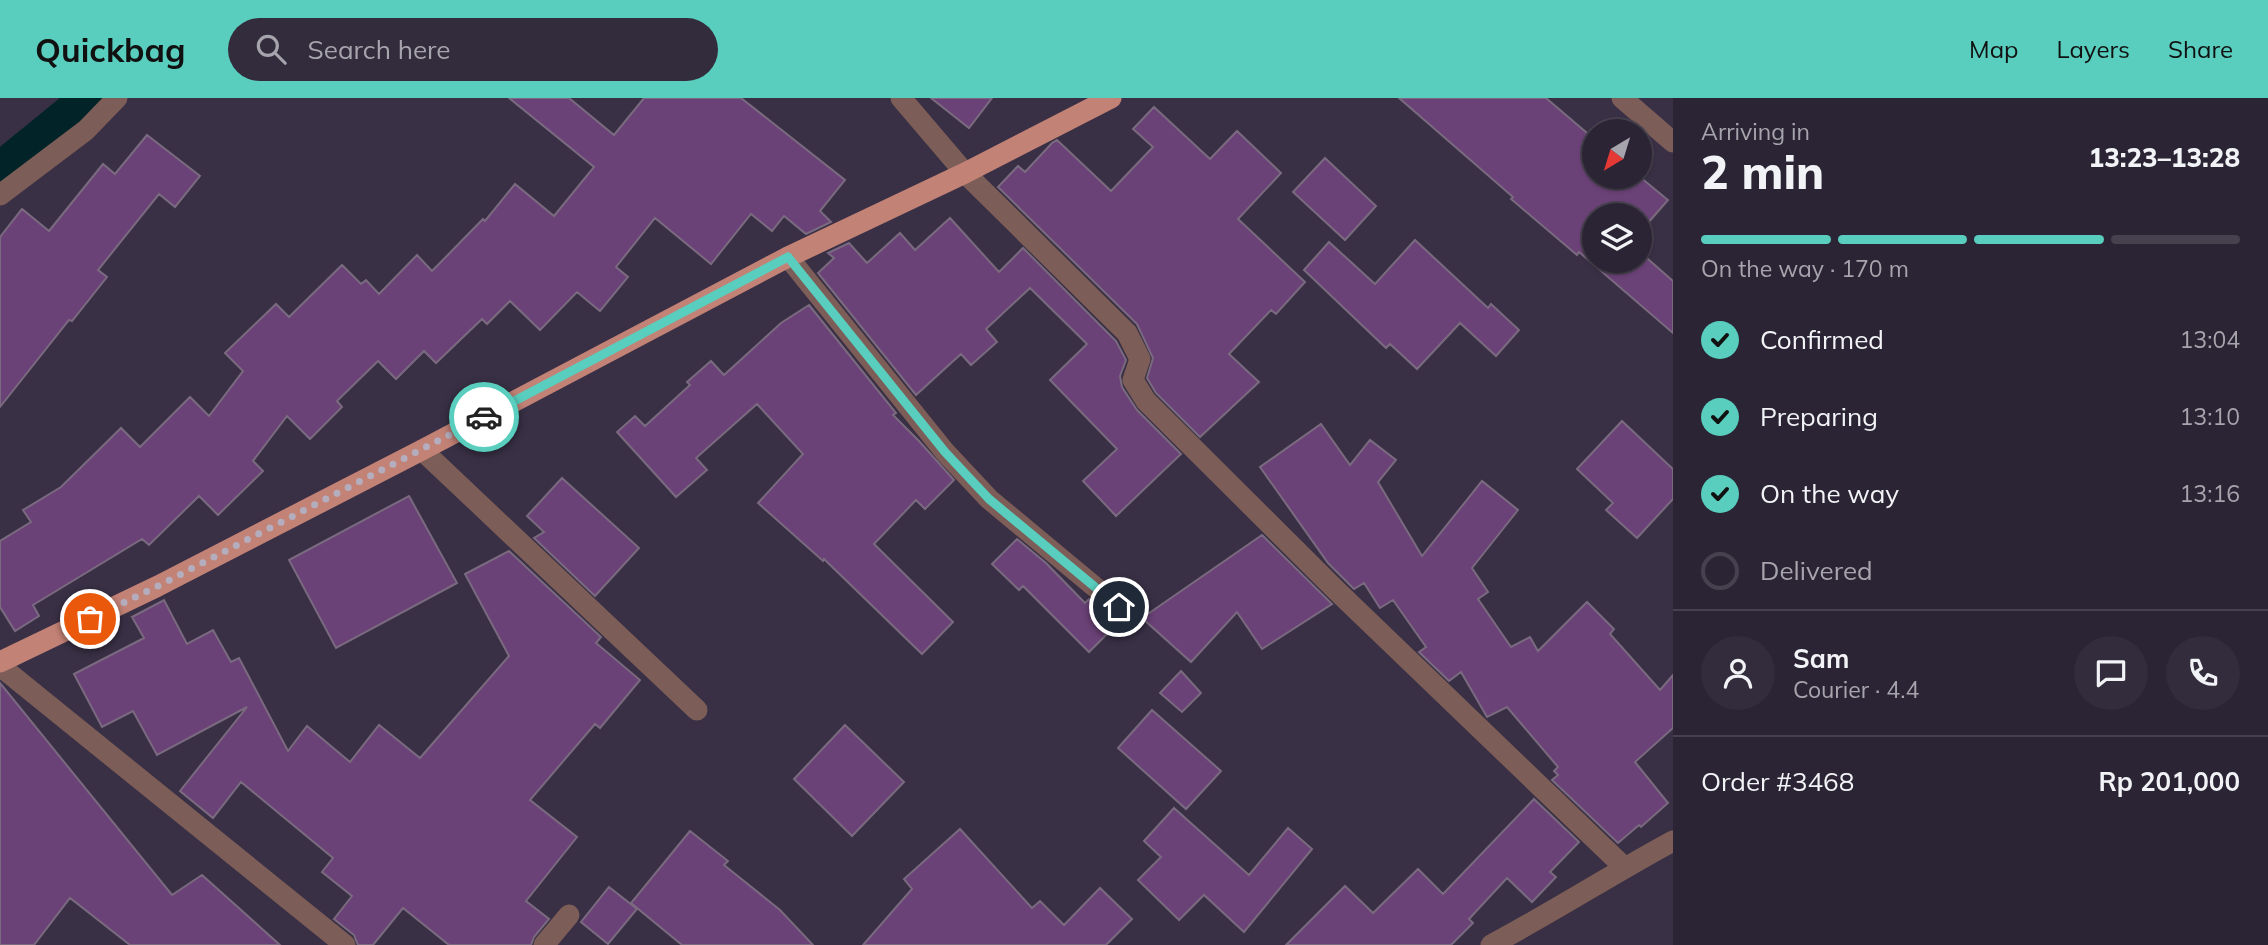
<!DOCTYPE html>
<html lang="en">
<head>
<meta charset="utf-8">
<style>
  body { margin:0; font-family:Mulish,sans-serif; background:#332c3c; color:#f1f3f6; height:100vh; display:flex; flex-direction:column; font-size:26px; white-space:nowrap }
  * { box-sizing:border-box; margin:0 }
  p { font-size:23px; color:#a6a4ac }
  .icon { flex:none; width:38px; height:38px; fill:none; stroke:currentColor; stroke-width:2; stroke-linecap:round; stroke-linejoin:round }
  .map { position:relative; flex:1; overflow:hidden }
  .details { display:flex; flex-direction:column; background:#2b2434; width:595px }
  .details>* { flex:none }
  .needle { width:46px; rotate:218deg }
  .fabs { position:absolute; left:1582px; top:21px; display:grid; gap:14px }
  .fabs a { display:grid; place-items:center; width:70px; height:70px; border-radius:50%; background:#2b2434; box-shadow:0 2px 5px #0004,0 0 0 2px #47414f; font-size:35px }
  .pin { position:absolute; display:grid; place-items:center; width:60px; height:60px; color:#fff; margin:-30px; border:4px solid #fff; border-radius:50%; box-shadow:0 2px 7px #0007 }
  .courier { position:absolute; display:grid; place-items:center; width:70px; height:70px; margin:-35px; border:5px solid #59cebe; border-radius:50%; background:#fff; color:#222; box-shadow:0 2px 9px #0007 }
  .headline em { font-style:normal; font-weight:800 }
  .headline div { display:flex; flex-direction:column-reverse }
  .headline { display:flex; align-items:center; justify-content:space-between; height:119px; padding:0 28px }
  h1 { font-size:46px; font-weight:800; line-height:52px }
  .bar { display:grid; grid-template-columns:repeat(4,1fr); gap:10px 7px; align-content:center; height:84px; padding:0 28px }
  .bar i { height:9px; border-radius:5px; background:#47414f }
  .bar .active { background:#59cebe }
  .bar p { grid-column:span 4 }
  .line { display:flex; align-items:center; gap:18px; padding:0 28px; border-top:2px solid #47414f }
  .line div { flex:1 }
  .round { display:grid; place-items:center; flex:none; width:74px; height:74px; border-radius:37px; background:#332c3c }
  ol { padding:0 28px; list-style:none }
  li { display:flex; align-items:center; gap:21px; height:77px }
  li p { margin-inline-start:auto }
  li .icon { padding:7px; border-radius:50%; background:#59cebe; color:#111; stroke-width:4 }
  li:last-child { color:#a6a4ac }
  li i { width:38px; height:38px; border:4px solid #47414f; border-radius:50% }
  header { display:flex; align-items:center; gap:42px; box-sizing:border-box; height:98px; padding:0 35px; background:#59cebe; color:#111 }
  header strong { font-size:33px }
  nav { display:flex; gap:38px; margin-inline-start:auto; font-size:24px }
  .search { width:490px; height:63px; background:#332c3c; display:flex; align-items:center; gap:18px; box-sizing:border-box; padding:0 24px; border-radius:38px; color:#a6a4ac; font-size:26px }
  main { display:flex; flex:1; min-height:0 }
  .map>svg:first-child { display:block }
</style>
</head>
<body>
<header>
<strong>Quickbag</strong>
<div class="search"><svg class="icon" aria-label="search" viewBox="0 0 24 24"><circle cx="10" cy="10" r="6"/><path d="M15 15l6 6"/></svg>Search here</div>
<nav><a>Map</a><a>Layers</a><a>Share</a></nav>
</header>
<main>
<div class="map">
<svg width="1673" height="847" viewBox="0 0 1673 847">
  <rect width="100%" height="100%" fill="#393045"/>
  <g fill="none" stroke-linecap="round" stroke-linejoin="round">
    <path stroke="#022428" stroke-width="33" d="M0 70 86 0"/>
  </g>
  <path fill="#6b4277" stroke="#7a6a7f" stroke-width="2" d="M509 0H569L614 37 644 0H741L845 82 820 113 831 124 806 136 784 118 772 133 751 116 711 166 655 120 616 169 628 179 600 213 577 194 540 232 510 203 487 226 482 221 436 265 424 253 396 281 378 263 337 303 342 309 310 341 287 318 253 363 263 373 218 417 199 398 149 447 142 441 33 507 39 518 15 533 0 509V443L31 424 23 412 61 389 121 330 140 349 190 299 209 318 243 273 225 255 276 206 289 219 342 167 361 186 366 182 379 196 417 157 432 173 483 121 485 123 515 86 554 118 594 69Z
    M931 0H992L969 30Z
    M1399 0H1546L1594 41V79H1640L1668 102 1640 134V117H1594V163H1640V154L1673 183V235L1579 154 1577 157 1511 101 1513 99Z
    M1154 9 1210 61 1237 33 1281 75 1238 121 1305 184 1276 216 1271 212 1229 256 1259 284 1200 339 1156 295 1147 280 1153 260 1137 226 998 89 1018 68 1025 74 1052 45 1057 42 1111 93 1153 49 1133 31Z
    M147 37 200 78 175 109 159 96 98 172 107 179 72 223 69 222 0 309V139L22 111 49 133 103 66 115 76Z
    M1325 60 1376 108 1345 142 1293 94Z
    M950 120 999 174 1023 150 1116 243 1126 262 1120 278 1122 289 1137 312 1181 356 1116 418 1083 383 1117 351 1050 282 1087 246 1030 190 986 231 997 244 971 267 961 256 916 297 818 175 834 160 828 155 849 145 867 165 900 135 915 152Z
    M1415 142 1488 210 1491 206 1519 232 1496 258 1460 225 1417 271 1390 246 1386 250 1304 172 1329 144 1375 186Z
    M809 207 896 315 893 317 919 343 954 382 925 411 916 402 874 446 953 524 922 556 824 461 823 463 758 405 803 356 757 306 696 360 707 372 676 399 617 334 635 318 645 328 690 287 687 284 711 263 724 277 781 225Z
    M1622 323 1673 371V401L1637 440 1606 412 1613 405 1577 371Z
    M1321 326 1350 367 1370 342 1396 362 1378 384 1422 458 1482 383 1518 412 1472 470 1488 494 1478 501 1511 549 1530 539 1538 553 1587 504 1614 531 1610 536 1660 592 1673 577V630L1635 664 1668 705 1641 729 1639 727 1618 745 1552 682 1558 677 1554 673 1558 669 1507 609 1487 619 1461 574 1449 583 1419 554 1426 549 1393 502 1380 510 1364 485 1354 491 1328 465 1260 369Z
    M562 380 639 450 595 498 534 440 544 434 527 418Z
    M409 398 457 485 336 550 289 462Z
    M1262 437 1332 506 1262 551 1237 514 1191 564 1142 520Z
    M1017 441 1046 465 1085 505 1089 501 1111 519 1121 522 1089 554 1023 488 1019 492 992 466Z
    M509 453 601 539 596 545 640 582 600 630 595 626 530 702 577 739 526 803 549 821 534 839 531 847H449L403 810 373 847H358L354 837 334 821 352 798 322 774 333 760 241 684 213 720 180 693 247 609 157 657 133 613 102 629 74 576 144 540 132 519 164 502 187 546 213 532 231 564 239 560 288 653 307 628 350 664 379 627 420 660 509 558 465 476Z
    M1181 573 1201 595 1182 614 1160 595Z
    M0 585 172 797 202 777 280 847H130L70 800 34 847H0Z
    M1152 612 1221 673 1186 711 1118 650Z
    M845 627 904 684 852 738 794 681Z
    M1534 701 1579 744 1550 774 1556 779 1532 804 1507 780 1469 821 1473 825 1451 847H1286L1345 788 1373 815 1418 771 1443 796Z
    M1174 710 1249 777 1288 730 1312 751 1244 834 1204 797 1179 822 1138 782 1161 759 1144 743Z
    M960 731 1032 810 1040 803 1064 827 1100 790 1132 821 1106 847H863L912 791 904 781Z
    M690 733 728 763 724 767 780 812 813 847H682L631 805Z
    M609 789 637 811 608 846 581 824Z"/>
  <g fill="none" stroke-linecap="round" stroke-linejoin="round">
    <path stroke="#7d5d57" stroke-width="21" d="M901 0 965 75 1127 235 1140 261 1133 282 1146 303 1338 494 1624 769
      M1622 0 1673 44
      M0 97 86 32 117 0
      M788 159 945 354 989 401 1119 509
      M422 352 697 612
      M0 568 345 847
      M544 847 569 817
      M1491 847C1553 814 1612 776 1673 743"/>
    <path stroke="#c38276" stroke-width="21" d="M0 564 158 488 422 352 788 159 965 75 1111 0"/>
  </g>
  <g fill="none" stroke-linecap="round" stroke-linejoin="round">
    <path stroke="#b4adbd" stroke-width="7" stroke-dasharray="0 12.6" d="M90 521 158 488 484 319"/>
    <path stroke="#59cebe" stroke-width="9" d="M484 319 788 159 945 354 989 401 1119 509"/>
  </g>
</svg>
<div class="fabs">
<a><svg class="needle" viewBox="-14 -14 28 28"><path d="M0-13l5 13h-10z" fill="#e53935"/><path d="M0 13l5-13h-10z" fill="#a6a4ac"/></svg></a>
<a><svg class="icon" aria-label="layers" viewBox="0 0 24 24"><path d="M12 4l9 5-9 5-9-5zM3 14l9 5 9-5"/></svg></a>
</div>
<div class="pin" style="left:90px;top:521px;background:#ea580c"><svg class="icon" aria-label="bag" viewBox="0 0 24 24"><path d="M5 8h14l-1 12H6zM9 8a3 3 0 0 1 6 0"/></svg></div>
<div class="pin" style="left:1119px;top:509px;background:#1f2937"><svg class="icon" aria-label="home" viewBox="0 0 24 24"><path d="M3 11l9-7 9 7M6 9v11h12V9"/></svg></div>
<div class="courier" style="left:484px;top:319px"><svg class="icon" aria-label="car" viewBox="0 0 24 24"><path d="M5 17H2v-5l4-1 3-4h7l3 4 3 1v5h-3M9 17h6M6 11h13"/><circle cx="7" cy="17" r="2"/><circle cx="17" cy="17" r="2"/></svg></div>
</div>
<section class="details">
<div class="headline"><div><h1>2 min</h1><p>Arriving in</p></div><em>13:23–13:28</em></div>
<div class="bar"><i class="active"></i><i class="active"></i><i class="active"></i><i></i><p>On the way · 170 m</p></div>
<ol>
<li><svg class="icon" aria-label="check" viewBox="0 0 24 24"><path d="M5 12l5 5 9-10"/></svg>Confirmed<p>13:04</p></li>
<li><svg class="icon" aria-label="check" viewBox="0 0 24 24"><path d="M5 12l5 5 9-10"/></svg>Preparing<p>13:10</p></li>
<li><svg class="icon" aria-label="check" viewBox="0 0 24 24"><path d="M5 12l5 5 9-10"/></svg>On the way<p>13:16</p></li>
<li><i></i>Delivered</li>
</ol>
<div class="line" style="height:126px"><a class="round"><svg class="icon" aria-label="person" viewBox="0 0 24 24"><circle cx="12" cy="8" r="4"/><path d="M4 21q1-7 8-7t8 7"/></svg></a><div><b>Sam</b><p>Courier · 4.4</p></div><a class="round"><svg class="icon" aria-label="chat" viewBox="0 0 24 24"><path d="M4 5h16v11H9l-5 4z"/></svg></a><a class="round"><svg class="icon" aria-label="phone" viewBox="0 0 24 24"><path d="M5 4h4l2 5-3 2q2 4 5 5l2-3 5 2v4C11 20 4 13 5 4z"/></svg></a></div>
<div class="line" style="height:91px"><div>Order #3468</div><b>Rp 201,000</b></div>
</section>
</main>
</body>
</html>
